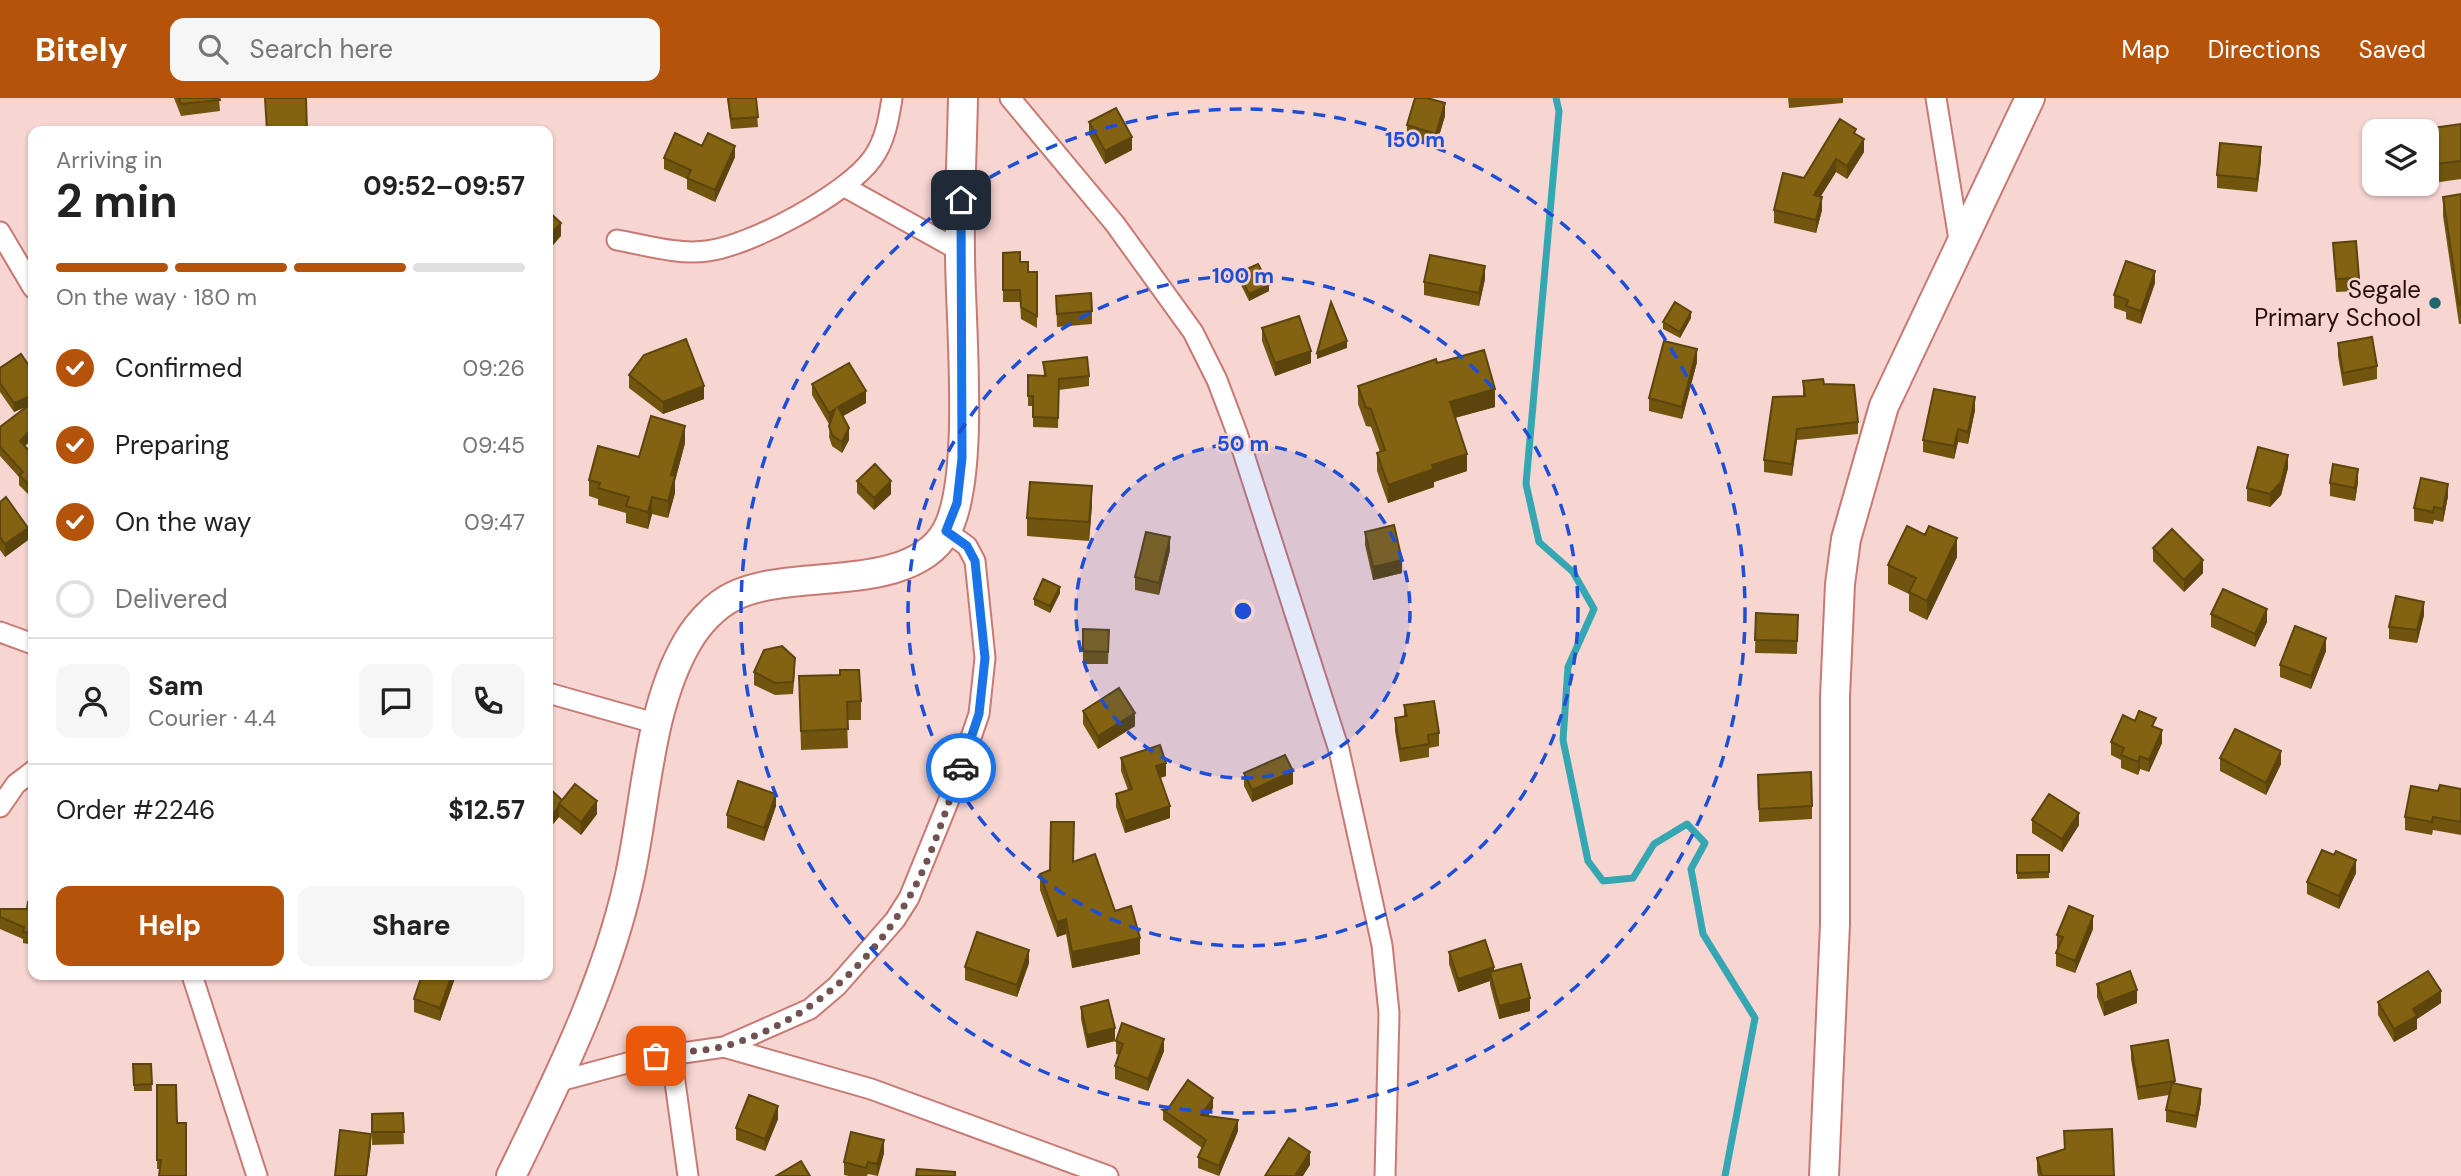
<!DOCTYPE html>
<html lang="en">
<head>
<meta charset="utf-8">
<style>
  body { margin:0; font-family:"DM Sans",sans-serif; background:#f6f6f6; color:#222; height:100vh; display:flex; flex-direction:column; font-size:26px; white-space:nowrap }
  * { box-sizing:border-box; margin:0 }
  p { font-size:23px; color:#767676 }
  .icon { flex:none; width:38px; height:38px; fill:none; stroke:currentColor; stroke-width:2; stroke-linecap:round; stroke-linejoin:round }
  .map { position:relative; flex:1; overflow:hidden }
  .side { position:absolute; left:28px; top:28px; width:525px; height:854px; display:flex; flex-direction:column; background:#fff; border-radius:14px; box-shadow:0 2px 5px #0004 }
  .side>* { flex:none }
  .controls { position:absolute; left:2362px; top:21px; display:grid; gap:14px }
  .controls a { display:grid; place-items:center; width:77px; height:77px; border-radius:14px; background:#fff; box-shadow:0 2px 5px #0004; font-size:35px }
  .pin { position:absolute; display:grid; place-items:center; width:60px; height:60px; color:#fff; margin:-30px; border-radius:14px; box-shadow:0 4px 10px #0006 }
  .courier { position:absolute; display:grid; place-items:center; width:70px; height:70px; margin:-35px; border:5px solid #1a73e8; border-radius:50%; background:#fff; color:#222; box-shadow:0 2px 9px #0007 }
  .summary em { font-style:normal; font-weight:700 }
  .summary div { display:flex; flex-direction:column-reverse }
  .summary { display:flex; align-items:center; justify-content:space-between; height:119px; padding:0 28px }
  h1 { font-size:46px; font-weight:700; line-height:52px }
  .bar { display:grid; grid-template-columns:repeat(4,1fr); gap:10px 7px; align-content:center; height:84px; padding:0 28px }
  .bar i { height:9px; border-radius:5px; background:#e0e0e0 }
  .bar .current { background:#b45309 }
  .bar p { grid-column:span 4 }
  .line { display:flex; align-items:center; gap:18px; padding:0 28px; border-top:2px solid #e0e0e0 }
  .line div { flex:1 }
  .round { display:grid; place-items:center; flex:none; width:74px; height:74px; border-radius:14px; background:#f6f6f6 }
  ol { padding:0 28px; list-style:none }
  li { display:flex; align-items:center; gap:21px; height:77px }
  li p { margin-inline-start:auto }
  li .icon { padding:7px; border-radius:50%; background:#b45309; color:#fff; stroke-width:4 }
  li:last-child { color:#767676 }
  li i { width:38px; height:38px; border:4px solid #e0e0e0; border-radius:50% }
  .primary-button { display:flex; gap:14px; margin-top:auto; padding:14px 28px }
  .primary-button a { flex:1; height:80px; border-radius:14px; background:#b45309; color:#fff; font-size:28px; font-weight:700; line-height:80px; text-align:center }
  .primary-button a+a { background:#f6f6f6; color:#222 }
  header { display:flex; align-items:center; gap:42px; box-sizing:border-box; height:98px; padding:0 35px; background:#b45309; color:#fff }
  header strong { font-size:33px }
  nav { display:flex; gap:38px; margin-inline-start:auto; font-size:24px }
  .search { width:490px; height:63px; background:#f6f6f6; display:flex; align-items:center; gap:18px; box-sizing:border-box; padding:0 24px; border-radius:14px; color:#767676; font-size:26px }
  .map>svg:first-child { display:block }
</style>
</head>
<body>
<header>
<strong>Bitely</strong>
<div class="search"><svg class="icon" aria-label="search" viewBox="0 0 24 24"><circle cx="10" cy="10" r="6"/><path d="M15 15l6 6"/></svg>Search here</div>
<nav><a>Map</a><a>Directions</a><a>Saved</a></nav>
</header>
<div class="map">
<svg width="2461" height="1078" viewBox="0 0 2461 1078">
  <rect width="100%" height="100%" fill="#f7d5d1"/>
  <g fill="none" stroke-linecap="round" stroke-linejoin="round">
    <path stroke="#35a7b2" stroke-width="7" d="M1556 0 1559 13 1526 386 1539 444 1573 474 1594 511 1568 569 1563 642 1588 763 1603 783 1633 780 1654 746 1687 726 1705 745 1691 771 1703 836 1755 920 1725 1078"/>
    <defs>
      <path id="street" d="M1010 0 1115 126 1193 234 1217 282 1237 335 1339 652 1382 847 1389 915 1385 1078
        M1936 0 1960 148
        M845 89 960 153
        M0 134 33 190
        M617 142C645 147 678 157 707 153 750 148 847 96 872 61 885 44 889 20 892 0
        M0 534 33 546
        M548 595 658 626
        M0 709 16 686 33 673
        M192 877 257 1078
        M724 949 810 911 837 888 895 822 909 800 953 692 979 616 985 560 975 463 967 448 946 433
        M671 955 688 1078
        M556 984 642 961 724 949 871 991 1108 1078"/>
      <path id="secondary" d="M511 1078C557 983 606 886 629 782 646 707 648 610 688 543 698 526 715 507 734 498 792 469 909 497 946 434 976 381 960 222 960 156 959 104 962 52 963 0
        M1824 1078 1835 826V599L1840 486 1846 441 1884 308 2030 0"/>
    </defs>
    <use href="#street" stroke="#c77a74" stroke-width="23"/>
    <use href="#secondary" stroke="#c77a74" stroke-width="32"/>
    <use href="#street" stroke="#fff" stroke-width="19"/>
    <use href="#secondary" stroke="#fff" stroke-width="28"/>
  </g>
  <path fill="#71550f" d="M174 0H219L220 13 181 18Z
    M727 0H756L758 29 731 31Z
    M1788 0H1843V5L1789 10Z
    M1445 18 1436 48 1407 40V27Z
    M1089 24 1132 52 1105 66 1089 37Z
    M2461 26V81L2412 88V86H2427V33Z
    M1856 36 1864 54 1847 81 1836 74 1821 98 1822 112 1816 135 1774 125V112L1804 80Z
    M702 48 735 59 715 104 687 91V81L664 71V60Z
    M2261 62 2257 94 2217 90V77Z
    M2461 96V226H2459L2443 118V99Z
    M2333 145 2359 180V193L2336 194Z
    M1003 155 1020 164 1028 174H1037V230L1021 221 1020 204H1003Z
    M1238 175 1269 193 1249 203 1238 181Z
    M1485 181 1479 208 1424 197V184Z
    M2155 185 2141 226 2126 221V214L2114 210V197Z
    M1056 198 1092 213V226L1057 229Z
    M1691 220 1680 240 1663 231V224Z
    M1262 230 1311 265 1275 278 1262 243Z
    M2338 245 2377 268V281L2343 288 2338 258Z
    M1043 264 1089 278V288L1059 292 1058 330 1033 329V308H1028V277L1044 278Z
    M1697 264 1682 321 1649 313V300Z
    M1437 265 1495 309 1455 320 1467 373 1434 384V389L1388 405 1377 373V355L1380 354 1371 329 1366 328 1358 306V288Z
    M0 270 32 272 33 271V340L25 348 33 357V401L19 387V379L0 358V329L28 308 14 314 0 294Z
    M629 277 704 301 663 316 629 290Z
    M1803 283 1824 286 1858 324V336L1797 342 1792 378 1764 374V362L1803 298Z
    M812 286 866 305 843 318 849 342 842 355 832 348 829 339 830 326H829L812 297Z
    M1975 312 1968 346 1958 344 1954 361 1923 354V342Z
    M685 345 675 383V395L668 420 652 416 648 431 626 425V415L598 407V401L589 398V382L639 359Z
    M2288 370 2281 397 2270 409 2247 403V390Z
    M857 383 891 396 874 412 857 395Z
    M2358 384 2355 403 2330 398V385Z
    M2448 398 2443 424 2434 422 2433 426 2414 423V410Z
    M0 404 28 442 5 459 0 452Z
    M1092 407 1089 443 1027 438V420Z
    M1365 434 1402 475 1373 482 1365 447Z
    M2153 450 2203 475 2184 494 2153 463Z
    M1170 452 1159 497 1135 492V479Z
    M1957 459 1927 522 1909 513V496L1888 486V467Z
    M1060 495 1050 515 1034 507V501Z
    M1756 515 1798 517 1797 556 1755 555Z
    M2211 516 2267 524 2255 549 2211 529Z
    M2424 517 2417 545 2389 541V529Z
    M1083 531 1109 532 1108 566H1083Z
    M2326 553 2311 591 2280 579V567Z
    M795 573 793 596 775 597 754 587V574Z
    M799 578 861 603V622H847L848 650 801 652Z
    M1404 607 1439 635V648L1429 650V659L1400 664 1395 633V620L1404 619Z
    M1083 613 1135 628 1098 651 1083 626Z
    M2135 623 2156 630 2162 645 2149 674 2140 671 2138 677 2121 670V662L2111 657V644Z
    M1121 660 1166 678 1160 680 1170 720 1125 735 1116 709V696L1128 692 1121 673Z
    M2220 660 2281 666 2266 697 2220 673Z
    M1244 675 1293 686 1252 704 1244 688Z
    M1758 677 1812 708V721L1759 724Z
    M548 689 562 702 597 716 581 737 559 719 548 732Z
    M2461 691V737L2433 732 2432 737 2405 732V719L2438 693Z
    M776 708 764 743 727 730V717Z
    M2032 722 2079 727 2062 754 2032 735Z
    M2017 757H2049V780L2017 781Z
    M1073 764 1115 813 1140 856 1072 870 1066 836 1057 839 1040 792V776Z
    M2356 775 2339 811 2307 796V784Z
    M33 805V847L23 845V841L0 831V811H27Z
    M2093 831 2075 875 2056 868V855L2058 850H2057V837Z
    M1449 854 1494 873 1530 913 1499 921 1490 887V883L1458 894 1449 866Z
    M1029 865 1017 899 965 882V869Z
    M249 877H268L249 880Z
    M456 877 440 923 414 914V901Z
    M2097 886 2137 905 2104 918 2097 899Z
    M2378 904 2441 905 2417 921V931L2394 944 2378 917Z
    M1081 909 1115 943 1087 950 1081 921Z
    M1116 943 1164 953 1148 993 1115 981V968L1119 957 1116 956Z
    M2131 948 2175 983V986L2201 1004 2196 1030 2166 1024V1012L2169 997 2138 1002 2131 961Z
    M133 966H151L152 993H134Z
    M157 987H176L160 1071H157Z
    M1213 1010 1208 1018 1238 1033 1219 1078 1198 1070V1059L1202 1050 1163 1022V1012Z
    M403 1015 404 1046 372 1047V1016Z
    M778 1021 765 1053 736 1042V1030Z
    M2064 1033 2114 1078H2038L2037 1073V1060L2065 1051Z
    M884 1055 878 1078 868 1076 867 1078H849L844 1077V1064Z"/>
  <path fill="#5c450d" d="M1445 5V18L1436 48V36Z
    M1132 39V52L1105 66V53Z
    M1864 41V54L1847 81V68Z
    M735 48V59L715 104V92Z
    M2261 49V62L2257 94V81Z
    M1836 61V74L1814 109V97Z
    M1822 99V112L1816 135V122Z
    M561 125V138L548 153V140Z
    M1485 168V181L1479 208V195Z
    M2155 173V185L2141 226V213Z
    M1269 187V193L1249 203V196Z
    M1691 214V220L1680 240V234Z
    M1347 243V250L1317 261V255Z
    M1697 251V264L1682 321V309Z
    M1311 253V265L1275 278V265Z
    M704 288V301L663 316V304Z
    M1495 291V309L1450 321V304Z
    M866 293V305L838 321V309Z
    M33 297V306L14 314V305Z
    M1975 299V312L1968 346V334Z
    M835 311V323L829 326V315Z
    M685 328V345L675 383V395L668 420V403L671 377Z
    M33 330V340L20 353V343Z
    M849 330V342L842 355V344Z
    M1797 331V342L1792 378V366Z
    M1958 331V344L1954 361V348Z
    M1467 356V373L1434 384V389L1388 405V387L1432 367Z
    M2288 357V370L2281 397 2270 409V396Z
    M2358 371V384L2355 403V390Z
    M891 383V396L874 412V400Z
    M2448 386V398L2443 424V411Z
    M1092 388V407L1089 443V424Z
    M652 399V416L648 431V414Z
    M28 430V442L5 459V446Z
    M1170 439V452L1159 497V485Z
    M1957 440V459L1927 522V503Z
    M1402 462V475L1373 482V469Z
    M2203 462V475L2184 494V482Z
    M1060 489V495L1050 515V508Z
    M2424 504V517L2417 545V532Z
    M2267 511V524L2255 549V536Z
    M2326 540V553L2311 591V578Z
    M1135 615V628L1098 651V638Z
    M2162 632V645L2149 674V662Z
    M2281 653V666L2266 697V685Z
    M2140 658V671L2138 677V664Z
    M1166 665V678L1156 681V668Z
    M1293 673V686L1252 704V692Z
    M776 696V708L764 743V730Z
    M597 703V716L581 737V724Z
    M559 708V719L548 732V722Z
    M1170 708V720L1125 735V723Z
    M2079 715V727L2062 754V741Z
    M2356 762V775L2339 811V798Z
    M2093 818V831L2075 875V863Z
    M1066 821V836L1057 839V824Z
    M1140 840V856L1072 870V854Z
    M1029 852V865L1017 899V887Z
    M1494 869V882L1490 874V883L1458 894V881Z
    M452 877H456L440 923V910Z
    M2137 892V905L2104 918V905Z
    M2441 893V905L2417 921V931L2394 944V931L2413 911Z
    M1530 900V913L1499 921V908Z
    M1115 930V943L1087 950V937Z
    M1164 941V953L1148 993V981Z
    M2201 991V1004L2196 1030V1018Z
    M1213 1000V1010L1201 1028V1017Z
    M778 1008V1021L765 1053V1041Z
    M1238 1022V1033L1219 1078V1068Z
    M371 1036V1049L367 1078H366Z
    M884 1042V1055L877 1078V1066Z
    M1310 1054V1067L1303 1078H1295Z"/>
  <path fill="#836312" stroke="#5c450d" stroke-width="2" d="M179 0H219L220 2 181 6Z
    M265 0H306L307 33H267Z
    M728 0H756L758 19 731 21Z
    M1415 0H1427L1445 5 1436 36 1407 27Z
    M1116 10 1132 39 1105 53 1089 24Z
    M1840 21 1856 31 1854 35 1864 41 1847 68 1836 61 1814 97 1822 99 1816 122 1774 112 1783 75 1804 80Z
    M2461 26V63L2427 67V33H2411Z
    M675 35 702 48 708 35 735 48 715 92 687 80 691 72 664 60Z
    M2220 45 2261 49 2257 81 2217 77Z
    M2461 96V207H2459L2443 99Z
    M548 113 561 125 548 140Z
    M2356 143 2359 180 2336 181 2333 145Z
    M1020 154V164H1028V174H1037V218L1021 209 1020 192H1003V155Z
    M1430 157 1485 168 1479 195 1424 184Z
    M2126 163 2155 173 2141 213 2126 208 2128 202 2114 197Z
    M1258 166 1269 187 1249 196 1238 175Z
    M1091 195 1092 213 1057 216 1056 198Z
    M1331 204 1347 243 1317 255Z
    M1675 204 1691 214 1680 234 1663 224Z
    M1299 218 1311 253 1275 265 1262 230Z
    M2372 239 2377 268 2343 275 2338 245Z
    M686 241 704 288 663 304 629 277 644 257Z
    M1664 243 1697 251 1682 309 1649 300Z
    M1484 252 1495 291 1450 304 1467 356 1432 367 1434 371 1388 387 1377 355 1385 352 1371 311 1366 310 1358 288 1436 261 1437 265Z
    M21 256 32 272 33 271V297L14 305 0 285V270Z
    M1087 259 1089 278 1059 281 1058 320 1033 319V298H1028V277L1046 278 1043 264Z
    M849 265 866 293 838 309 849 330 842 344 832 337 829 328 835 311 829 315 812 286Z
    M1823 281 1824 286 1854 287 1858 324 1797 331 1792 366 1764 362 1773 299 1805 298 1803 283Z
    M1934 291 1975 299 1968 334 1958 331 1954 348 1923 342Z
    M33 304V330L20 343 33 357V391L19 377 23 374 0 349V329Z
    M651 318 685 328 671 377 675 378 668 403 652 399 648 414 626 408 629 399 598 390 600 385 589 382 598 348 639 359Z
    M2258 349 2288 357 2281 384 2270 396 2247 390Z
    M875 366 891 383 874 400 857 383Z
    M2333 366 2358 371 2355 390 2330 385Z
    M2421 380 2448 386 2443 411 2434 409 2433 414 2414 410Z
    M1030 384 1092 388 1089 424 1027 420Z
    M6 399 28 430 5 446 0 439V404Z
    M1394 427 1402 462 1373 469 1365 434Z
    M1907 428 1925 437 1929 428 1957 440 1927 503 1909 494 1916 480 1888 467Z
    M2172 431 2203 462 2184 482 2153 450Z
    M1146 434 1170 439 1159 485 1135 479Z
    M1043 481 1060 489 1050 508 1034 501Z
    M2223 491 2267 511 2255 536 2211 516Z
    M2396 498 2424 504 2417 532 2389 529Z
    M1756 515 1798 517 1797 543 1755 542Z
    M2295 528 2326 540 2311 578 2280 567Z
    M1083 531 1109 532 1108 554 1083 553Z
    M782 548 795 560 793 584 775 585 754 574 764 552Z
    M840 572H859L861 603 847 604 848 631 801 633 799 578 840 577Z
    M1119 590 1135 615 1098 638 1083 613Z
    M1434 603 1439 635 1428 637 1429 646 1400 651 1395 620 1407 618 1404 607Z
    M2139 613 2156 620 2152 628 2162 632 2149 662 2140 658 2138 664 2121 657 2124 650 2111 644 2123 617 2135 623Z
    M2235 631 2281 653 2266 685 2220 660Z
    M1160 647 1166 665 1156 668 1170 708 1125 723 1116 696 1132 691 1121 660Z
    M1285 657 1293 673 1252 692 1244 675Z
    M1811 674 1812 708 1759 711 1758 677Z
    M738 683 776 696 764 730 727 717Z
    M575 686 597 703 581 724 559 706Z
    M2440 687 2461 691V724L2433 719 2432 724 2405 719 2411 688 2438 693Z
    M548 689 562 702 559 706V708L548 722Z
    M2049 696 2079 715 2062 741 2032 722Z
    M1051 724H1074L1073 764 1095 756 1115 813 1131 808 1140 840 1072 854 1066 821 1057 824 1040 776 1050 772Z
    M2322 752 2334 757 2336 753 2356 762 2339 798 2307 784Z
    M2017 757H2049V774L2017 775Z
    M28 804 33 805V835L23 834 24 829 0 819V811H27Z
    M2069 808 2093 818 2075 863 2056 855 2063 839 2057 837Z
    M977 834 1029 852 1017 887 965 869Z
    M1485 842 1494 869 1458 881 1449 854Z
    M1521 866 1530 900 1499 908 1490 874Z
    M2130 873 2137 892 2104 905 2097 886Z
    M2428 873 2441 893 2413 911 2417 918 2394 931 2378 904Z
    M422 877H452L440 910 414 901Z
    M1108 902 1115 930 1087 937 1081 909Z
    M1122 925 1164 941 1148 981 1115 968 1123 946 1116 943Z
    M2168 942 2175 983 2138 989 2131 948Z
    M133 966H151L152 986 134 987Z
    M1188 982 1213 1000 1201 1017 1238 1022 1219 1068 1198 1059 1206 1042 1163 1012H1167Z
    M2172 985 2201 991 2196 1018 2166 1012Z
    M157 987H176L177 1025H186V1078H159L161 1062H157Z
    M749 997 778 1008 765 1041 736 1030Z
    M403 1015 404 1034H372V1016Z
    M2112 1031 2114 1078H2042L2037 1060 2065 1051 2064 1033Z
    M340 1032 371 1036 366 1078H335Z
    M851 1034 884 1042 877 1066 868 1064 866 1070 844 1064Z
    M1289 1040 1310 1054 1295 1078H1265Z
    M801 1063 810 1078H776Z
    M917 1071 955 1074V1078H916Z"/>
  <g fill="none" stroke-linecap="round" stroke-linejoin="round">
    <path stroke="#705250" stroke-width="7" stroke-dasharray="0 12.6" d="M656 958C679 953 703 954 725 948 802 927 867 871 907 803 931 763 945 713 961 670"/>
    <path stroke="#1a73e8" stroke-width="9" d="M961 670 979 616 985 560 975 463 967 448 946 433 957 405 962 360 961 102"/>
  </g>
  <circle cx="1243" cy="513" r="167" fill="#1d4ed8" fill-opacity=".12"/>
  <g fill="none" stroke="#1d4ed8" stroke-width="3.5" stroke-dasharray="12 9">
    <circle cx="1243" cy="513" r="167"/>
    <circle cx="1243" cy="513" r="335"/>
    <circle cx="1243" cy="513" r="502"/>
  </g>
  <circle fill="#1c6970" stroke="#f7d5d1" stroke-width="2.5" cx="2435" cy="205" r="7"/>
  <g text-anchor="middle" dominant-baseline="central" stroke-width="5" stroke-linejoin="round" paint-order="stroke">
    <g font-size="24" fill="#270b0a" stroke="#f7d5d1" text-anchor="end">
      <text x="2421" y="191">Segale<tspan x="2421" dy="28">Primary School</tspan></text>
    </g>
  </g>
  <circle cx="1243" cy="513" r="10" fill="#1d4ed8" stroke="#f7d5d1" stroke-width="3.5"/>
  <g font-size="21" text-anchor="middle" font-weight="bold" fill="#1d4ed8" stroke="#f7d5d1" stroke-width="5" stroke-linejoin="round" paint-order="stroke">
    <text x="1415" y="49">150 m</text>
    <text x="1243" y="185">100 m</text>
    <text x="1243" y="353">50 m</text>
  </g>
</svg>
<div class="controls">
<a><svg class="icon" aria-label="layers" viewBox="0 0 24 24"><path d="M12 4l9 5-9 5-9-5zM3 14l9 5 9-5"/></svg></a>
</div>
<div class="pin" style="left:656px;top:958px;background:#ea580c"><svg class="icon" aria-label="bag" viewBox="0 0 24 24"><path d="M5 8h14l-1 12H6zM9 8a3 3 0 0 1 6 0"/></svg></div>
<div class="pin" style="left:961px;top:102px;background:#1f2937"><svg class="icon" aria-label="home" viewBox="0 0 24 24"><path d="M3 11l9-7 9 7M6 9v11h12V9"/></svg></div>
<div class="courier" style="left:961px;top:670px"><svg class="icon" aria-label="car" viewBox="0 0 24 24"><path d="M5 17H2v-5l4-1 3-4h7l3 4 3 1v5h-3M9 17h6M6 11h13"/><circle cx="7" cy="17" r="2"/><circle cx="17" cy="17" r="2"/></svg></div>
<section class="side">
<div class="summary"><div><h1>2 min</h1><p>Arriving in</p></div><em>09:52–09:57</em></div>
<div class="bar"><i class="current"></i><i class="current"></i><i class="current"></i><i></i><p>On the way · 180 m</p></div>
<ol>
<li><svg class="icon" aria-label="check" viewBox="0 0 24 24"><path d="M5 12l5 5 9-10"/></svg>Confirmed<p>09:26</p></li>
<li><svg class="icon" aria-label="check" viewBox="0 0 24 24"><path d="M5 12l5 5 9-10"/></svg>Preparing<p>09:45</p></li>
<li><svg class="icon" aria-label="check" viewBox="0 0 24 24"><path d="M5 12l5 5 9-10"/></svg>On the way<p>09:47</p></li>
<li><i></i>Delivered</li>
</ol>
<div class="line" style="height:126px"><a class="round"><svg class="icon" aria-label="person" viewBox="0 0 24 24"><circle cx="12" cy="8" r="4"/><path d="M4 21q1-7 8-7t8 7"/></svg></a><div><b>Sam</b><p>Courier · 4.4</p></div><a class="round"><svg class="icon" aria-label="chat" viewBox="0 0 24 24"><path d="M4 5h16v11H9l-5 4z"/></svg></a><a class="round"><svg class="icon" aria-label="phone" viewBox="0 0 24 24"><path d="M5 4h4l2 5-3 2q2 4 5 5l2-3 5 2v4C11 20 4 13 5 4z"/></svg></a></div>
<div class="line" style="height:91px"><div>Order #2246</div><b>$12.57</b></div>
<div class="primary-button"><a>Help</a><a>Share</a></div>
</section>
</div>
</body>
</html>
